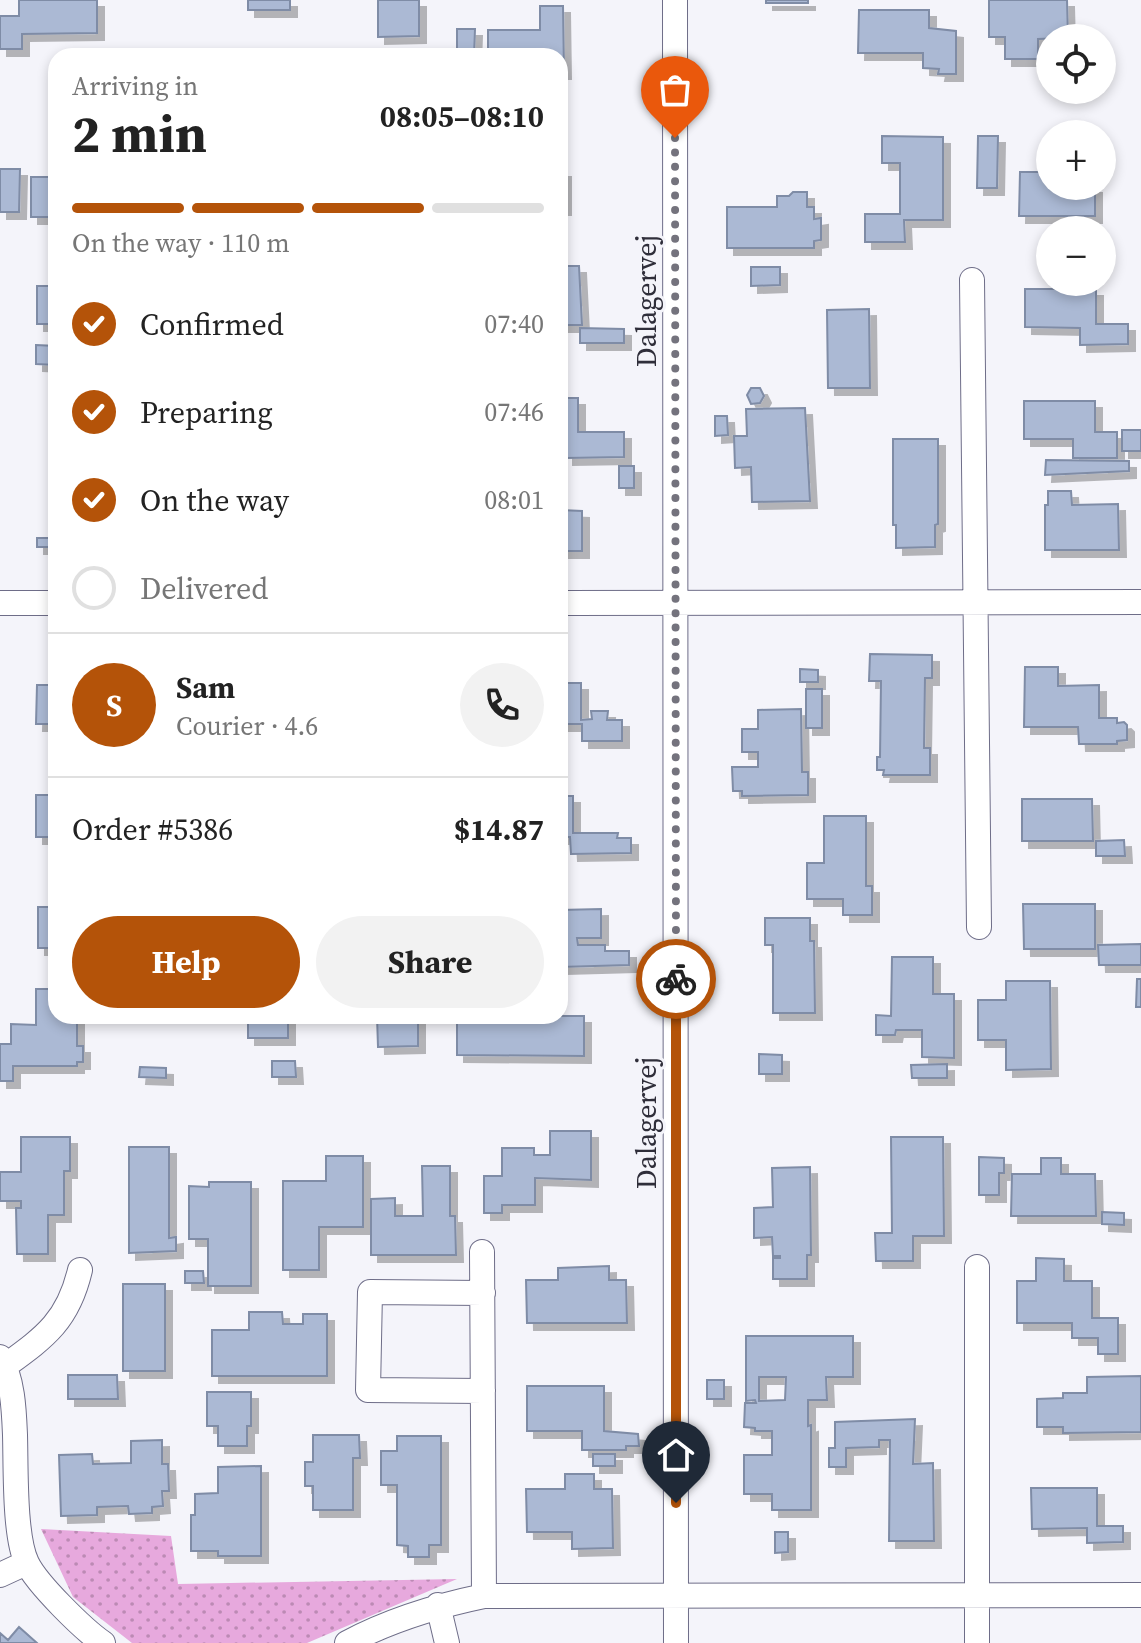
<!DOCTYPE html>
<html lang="en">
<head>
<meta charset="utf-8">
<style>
  body { margin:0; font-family:"Source Serif 4",serif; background:#f2f2f2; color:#222; height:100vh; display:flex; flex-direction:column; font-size:30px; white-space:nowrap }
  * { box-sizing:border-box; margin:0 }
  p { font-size:26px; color:#767676 }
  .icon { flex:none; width:44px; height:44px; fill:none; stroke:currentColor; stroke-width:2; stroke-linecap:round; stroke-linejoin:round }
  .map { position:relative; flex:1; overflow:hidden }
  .sheet { position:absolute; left:48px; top:48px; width:520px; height:976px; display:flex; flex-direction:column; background:#fff; border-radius:24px; box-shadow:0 4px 12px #0003 }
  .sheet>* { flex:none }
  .fabs { position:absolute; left:1036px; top:24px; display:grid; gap:16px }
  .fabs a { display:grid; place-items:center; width:80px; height:80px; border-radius:50%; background:#fff; box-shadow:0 4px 12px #0003; font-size:40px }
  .pin { position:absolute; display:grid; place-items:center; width:68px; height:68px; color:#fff; margin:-82px -34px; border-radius:50% 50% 50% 0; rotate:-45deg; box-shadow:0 0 8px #0007 }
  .pin .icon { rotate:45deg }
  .courier { position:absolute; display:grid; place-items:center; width:80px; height:80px; margin:-40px; border:6px solid #b45309; border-radius:50%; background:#fff; color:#222; box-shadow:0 2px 10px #0007 }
  .overview em { font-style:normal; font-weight:700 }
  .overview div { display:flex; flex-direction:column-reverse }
  .overview { display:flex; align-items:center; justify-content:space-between; height:136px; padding:0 24px }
  h1 { font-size:52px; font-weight:700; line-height:60px }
  .bar { display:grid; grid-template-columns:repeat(4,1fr); gap:12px 8px; align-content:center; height:96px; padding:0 24px }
  .bar i { height:10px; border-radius:6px; background:#e0e0e0 }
  .bar .on { background:#b45309 }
  .bar p { grid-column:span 4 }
  .line { display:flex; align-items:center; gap:20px; padding:0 24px; border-top:2px solid #e0e0e0 }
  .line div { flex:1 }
  .round { display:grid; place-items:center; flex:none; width:84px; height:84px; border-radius:42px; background:#f2f2f2 }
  ol { padding:0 24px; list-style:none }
  li { display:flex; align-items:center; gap:24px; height:88px }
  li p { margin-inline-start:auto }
  li .icon { padding:8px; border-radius:50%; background:#b45309; color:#fff; stroke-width:4 }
  li:last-child { color:#767676 }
  li i { width:44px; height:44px; border:4px solid #e0e0e0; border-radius:50% }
  .cta { display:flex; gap:16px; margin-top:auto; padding:16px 24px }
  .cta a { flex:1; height:92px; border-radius:48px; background:#b45309; color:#fff; font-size:32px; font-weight:700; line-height:92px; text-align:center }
  .cta a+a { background:#f2f2f2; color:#222 }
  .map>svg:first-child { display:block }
</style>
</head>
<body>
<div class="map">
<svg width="1141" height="1643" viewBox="0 0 1141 1643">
  <defs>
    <pattern id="grass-dots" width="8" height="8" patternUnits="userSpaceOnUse" patternTransform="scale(2)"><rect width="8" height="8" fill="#e7a9dd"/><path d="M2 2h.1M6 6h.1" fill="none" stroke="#bc8ab4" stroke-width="1.8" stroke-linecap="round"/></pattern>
    <filter id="shadow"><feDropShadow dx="7" dy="7" stdDeviation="0" flood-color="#0004"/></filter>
  </defs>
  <rect width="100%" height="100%" fill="#f4f4fa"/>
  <path fill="url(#grass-dots)" d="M41 1529 171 1536 178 1584 457 1579 307 1643H132L73 1597Z"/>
  <path fill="#abb9d4" stroke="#7f8ca6" stroke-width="2" fill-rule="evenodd" filter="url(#shadow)" d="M19 0H97V33L22 34V49H0V16H19Z
    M248 0H290V10H248Z
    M378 0H419V36L378 37Z
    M766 0H808V3H766Z
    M989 0H1067L1068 38 1038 39V59H1005V37H989Z
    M540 6H563L564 72H560V56H488V30H540Z
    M859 10H929V28L956 31V74H938L939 69 923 68V53H858Z
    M457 29H475L474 56H457Z
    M882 136 943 137V220H904L905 242H865V214H900V163H882Z
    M978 136H998L997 188H977Z
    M51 151H56V217H31V177H55V171H51Z
    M0 169H20L19 212H0Z
    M560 170H564V208H560Z
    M1020 172H1050V186H1095V216H1019Z
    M793 192H807V207H814V219L821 218V240L814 241V248H727V207H777V196H789Z
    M560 266H579L582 325H560Z
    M751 267H780V285L751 286Z
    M37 286H56V324H37Z
    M1025 289H1096V324H1128V344L1080 345V328L1025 327Z
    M869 309 870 388H828L827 310Z
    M580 328 624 329V343H580Z
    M36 345 56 346V365L36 364Z
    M751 388H760L764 396 760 403 751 404 747 395Z
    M560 398H578V432H624V457L566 458V437H560Z
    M1024 401H1095V432H1117V458H1073V439H1024Z
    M805 408 810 501 752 502 751 467 735 468 734 436H747L746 409Z
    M715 416H727L728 435 715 436Z
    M1122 430H1141V451H1122Z
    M893 439H938V524L935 525V547L896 548V525H893Z
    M1046 460 1129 461V471L1045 475Z
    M619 466H634V488H619Z
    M1048 491H1071L1072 505 1118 504 1119 550H1045V505H1048Z
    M560 510 582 511V551H560Z
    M56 512V534H52V547H37V538H49V516H56Z
    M870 654 932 655V678H925L924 748H930V775H883L884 770H877V757H880L881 681H869Z
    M1025 667H1058V686L1099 685V718H1117V723L1124 722 1127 725V740L1117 741V744H1079L1078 727H1024Z
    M800 669 818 670V682H800Z
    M560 683H581V720L592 719 591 711H608L607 720H622V741H582V724H560Z
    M37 685H56V724H36Z
    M806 689H822V728H806Z
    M801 709 802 772H808V795L742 796V791H733L732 767H758V752H742V729H758V710Z
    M36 795H56V837H36Z
    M560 796H573V833H618L617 838H631V853L571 854 570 837H560Z
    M1022 799H1092L1093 841H1022Z
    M824 816H866V886H872V915H843V899H807V863H824Z
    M1124 840 1125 856H1096V841Z
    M1023 904H1095V949H1024Z
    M38 907H56V948H38Z
    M601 909V938H577L578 945H605V951H629V965L560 967V910Z
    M765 918H810V941H814L815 1013H773V945H765Z
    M1141 944V965H1099L1098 945Z
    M892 957H933V994H954V1058L922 1057V1030H896L895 1035H876V1015L891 1016Z
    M1137 979H1141V1007H1136Z
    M1006 981H1050L1051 1069 1006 1070V1040H978V1000H1006Z
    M36 989H56V1016H77V1046H83V1062H77V1066H13V1081H0V1044H11V1024L36 1025Z
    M248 1016H288V1038H248Z
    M377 1016H418V1046L378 1047Z
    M457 1016H584V1056L457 1055Z
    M759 1054 782 1055V1074H759Z
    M272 1061H295L296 1077H272Z
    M947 1064V1078H912L911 1065Z
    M140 1067 166 1068V1078L139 1077Z
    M550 1131H591V1180L535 1178V1205H502V1213H484V1176H502V1148H534V1155H550Z
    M21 1137H70V1171H64V1215H48V1254H17L16 1208H21V1201H0V1172H21Z
    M891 1137H943L944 1236H913V1261H876L875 1233H892Z
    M129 1147H169V1238L176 1237V1251L129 1253Z
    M326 1156H363V1227H319V1270H283V1181H326Z
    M979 1157 1004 1158V1173H999V1195H979Z
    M1041 1158H1061V1174H1095L1096 1216H1011L1012 1174H1041Z
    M422 1166H450V1216H455L456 1255H371V1199L395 1198V1216H423Z
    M810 1167 811 1255H807V1279H773V1258H780V1256H773L772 1237 754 1238V1208L773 1207 772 1168Z
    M209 1182H251V1286H208V1239H189V1186L209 1187Z
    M1102 1212 1124 1213V1225L1102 1224Z
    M1036 1258 1064 1259V1281H1092V1318H1118V1354H1098V1338H1072V1323H1017V1281H1036Z
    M609 1266V1280H626L627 1323H527L526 1280H558V1268Z
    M185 1271H203L204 1283H185Z
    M123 1284H165V1371H123Z
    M249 1312H282L283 1324H303V1314H327V1376H212V1330H249Z
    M746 1336H853V1377H826L827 1400H808V1426L811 1425V1510H772V1494H744V1455H772V1431H755V1428L744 1427 745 1403H756L755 1400 746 1401ZM759 1377H786L785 1400 759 1401Z
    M68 1375H117L118 1399H68Z
    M1141 1376V1432L1063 1433V1427H1037V1399L1063 1398V1393H1087V1377Z
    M707 1380H724V1399H707Z
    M527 1386H604V1431L638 1434 639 1446H626V1450H582V1431H527Z
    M207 1392H251V1426H247V1446H218V1426H207Z
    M915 1419 913 1464 933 1463 934 1541H889L890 1440H879V1447L846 1448V1467H829V1448H835V1422Z
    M313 1435H359L360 1458H353V1510H313V1486H305V1462H313Z
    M397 1436H441V1545H429V1557H408V1546L397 1545V1485H381V1451H397Z
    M162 1440V1464H168L169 1491H162L163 1506 152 1507V1513L129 1514 128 1506 97 1507V1515L61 1516 59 1455 92 1454 93 1464 131 1463V1441Z
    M593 1454H615V1466H593Z
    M261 1466V1556H218V1551H191V1515H195V1494L218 1493V1467Z
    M565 1474H594V1489H612L613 1548 572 1549V1532H527L526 1489H565Z
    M1031 1488H1097V1526H1123V1542L1087 1543V1528L1032 1529Z
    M775 1532H788V1552L775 1553Z
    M19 1627 37 1643H0V1633L8 1640Z"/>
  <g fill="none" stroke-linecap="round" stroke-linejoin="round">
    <defs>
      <path id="minor" d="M675 0 676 1643
        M972 280 979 927
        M0 603H56
        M560 603 1141 602
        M482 1252 484 1596
        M483 1293 370 1292 368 1390 483 1391
        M0 1357C13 1379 14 1411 15 1435 16 1467 14 1537 27 1563 37 1584 84 1630 103 1643
        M5 1366C45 1337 68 1321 80 1270
        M0 1575 26 1563
        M438 1605 447 1643
        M347 1643C390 1620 436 1606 484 1596L1141 1595
        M977 1643V1267"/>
    </defs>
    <use href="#minor" stroke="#6e6d88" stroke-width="26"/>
    <use href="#minor" stroke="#fff" stroke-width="24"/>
  </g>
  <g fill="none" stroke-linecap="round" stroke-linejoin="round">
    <path stroke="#74737d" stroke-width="8" stroke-dasharray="0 14.4" d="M675 138 676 979"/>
    <path stroke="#b45309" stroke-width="10" d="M676 979V1503"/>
  </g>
  <g text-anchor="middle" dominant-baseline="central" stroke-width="6" stroke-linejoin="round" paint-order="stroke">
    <g font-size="28" fill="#2f2e3a" stroke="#f4f4fa">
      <text transform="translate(646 301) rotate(-90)">Dalagervej</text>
      <text transform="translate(646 1123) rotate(-90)">Dalagervej</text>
    </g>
  </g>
</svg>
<div class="fabs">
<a><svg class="icon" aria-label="locate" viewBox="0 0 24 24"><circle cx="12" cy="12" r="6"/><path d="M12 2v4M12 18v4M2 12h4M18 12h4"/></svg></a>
<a>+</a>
<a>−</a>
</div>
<div class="pin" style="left:675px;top:138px;background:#ea580c"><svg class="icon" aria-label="bag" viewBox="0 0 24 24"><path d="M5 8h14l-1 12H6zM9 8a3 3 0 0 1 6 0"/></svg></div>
<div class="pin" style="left:676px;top:1503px;background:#1f2937"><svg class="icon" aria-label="home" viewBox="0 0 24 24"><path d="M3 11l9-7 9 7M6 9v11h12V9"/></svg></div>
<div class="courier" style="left:676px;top:979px"><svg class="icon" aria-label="bike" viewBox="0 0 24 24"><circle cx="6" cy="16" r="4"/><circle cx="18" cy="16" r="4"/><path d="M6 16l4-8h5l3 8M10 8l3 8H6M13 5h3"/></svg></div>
<section class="sheet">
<div class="overview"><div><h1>2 min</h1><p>Arriving in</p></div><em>08:05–08:10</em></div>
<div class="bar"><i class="on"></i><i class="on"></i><i class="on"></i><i></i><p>On the way · 110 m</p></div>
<ol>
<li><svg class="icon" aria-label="check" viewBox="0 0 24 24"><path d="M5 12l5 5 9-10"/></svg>Confirmed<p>07:40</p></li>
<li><svg class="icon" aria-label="check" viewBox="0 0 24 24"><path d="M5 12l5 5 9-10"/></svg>Preparing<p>07:46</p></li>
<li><svg class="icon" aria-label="check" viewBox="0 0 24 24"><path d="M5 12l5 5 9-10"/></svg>On the way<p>08:01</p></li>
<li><i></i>Delivered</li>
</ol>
<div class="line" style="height:144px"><b class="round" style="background:#b45309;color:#fff">S</b><div><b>Sam</b><p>Courier · 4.6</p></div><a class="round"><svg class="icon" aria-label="phone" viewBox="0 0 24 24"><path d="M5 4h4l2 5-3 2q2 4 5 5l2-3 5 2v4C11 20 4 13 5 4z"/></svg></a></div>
<div class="line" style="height:104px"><div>Order #5386</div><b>$14.87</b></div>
<div class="cta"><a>Help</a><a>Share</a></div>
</section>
</div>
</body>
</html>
